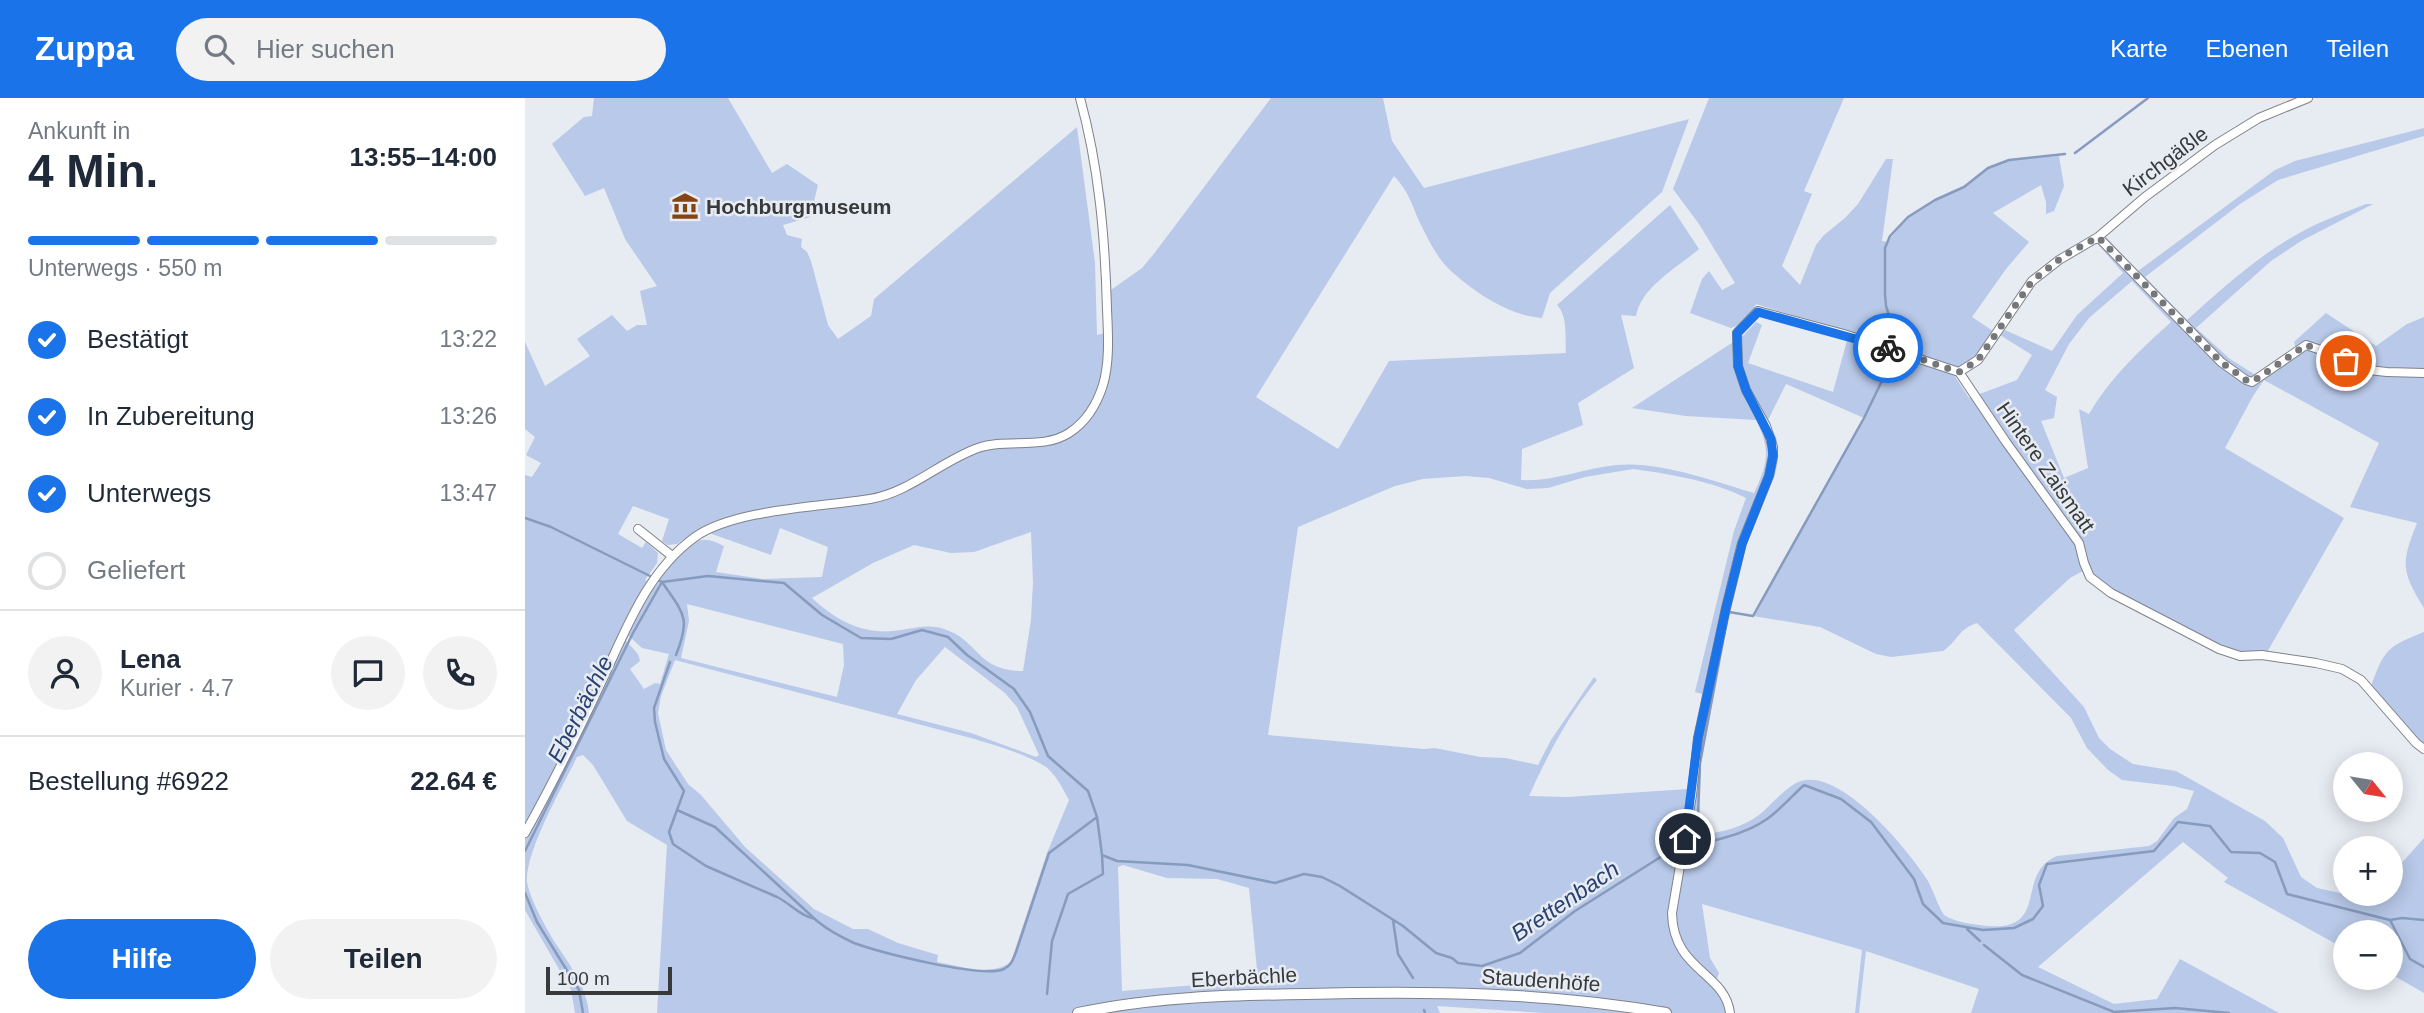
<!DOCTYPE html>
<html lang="de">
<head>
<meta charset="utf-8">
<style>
  body { margin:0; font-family:Helvetica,sans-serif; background:#f2f2f3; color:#1f2937; height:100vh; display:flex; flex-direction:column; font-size:26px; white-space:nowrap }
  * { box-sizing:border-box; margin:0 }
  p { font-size:23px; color:#747a83 }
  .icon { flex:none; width:38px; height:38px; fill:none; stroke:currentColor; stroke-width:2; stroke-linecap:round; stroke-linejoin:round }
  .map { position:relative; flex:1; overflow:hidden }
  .panel { display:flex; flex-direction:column; background:#fff; width:525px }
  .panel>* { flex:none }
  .needle { width:46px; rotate:120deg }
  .controls { position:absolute; left:1808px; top:654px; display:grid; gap:14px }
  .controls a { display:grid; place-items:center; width:70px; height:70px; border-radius:50%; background:#fff; box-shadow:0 4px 18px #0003; font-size:35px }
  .scale { position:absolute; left:21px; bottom:18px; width:126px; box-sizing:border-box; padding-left:7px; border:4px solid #37393b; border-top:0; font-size:19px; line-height:24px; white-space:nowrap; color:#37393b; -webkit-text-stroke:5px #e7ebf2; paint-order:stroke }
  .pin { position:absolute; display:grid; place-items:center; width:60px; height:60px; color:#fff; margin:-30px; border:4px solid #fff; border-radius:50%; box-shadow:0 2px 7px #0007 }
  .courier { position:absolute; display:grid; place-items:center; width:70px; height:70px; margin:-35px; border:5px solid #1a73e8; border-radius:50%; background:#fff; color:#222; box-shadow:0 2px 9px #0007 }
  .summary em { font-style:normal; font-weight:800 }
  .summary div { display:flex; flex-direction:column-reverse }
  .summary { display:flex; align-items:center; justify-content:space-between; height:119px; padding:0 28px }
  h1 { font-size:46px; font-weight:800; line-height:52px }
  .bar { display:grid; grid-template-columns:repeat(4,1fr); gap:10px 7px; align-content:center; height:84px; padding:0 28px }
  .bar i { height:9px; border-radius:5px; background:#e0e1e3 }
  .bar .current { background:#1a73e8 }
  .bar p { grid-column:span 4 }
  .line { display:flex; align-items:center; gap:18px; padding:0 28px; border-top:2px solid #e0e1e3 }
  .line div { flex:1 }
  .round { display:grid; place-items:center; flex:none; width:74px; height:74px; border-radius:37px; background:#f2f2f3 }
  ol { padding:0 28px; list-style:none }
  li { display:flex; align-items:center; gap:21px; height:77px }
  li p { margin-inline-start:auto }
  li .icon { padding:7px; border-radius:50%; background:#1a73e8; color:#fff; stroke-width:4 }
  li:last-child { color:#747a83 }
  li i { width:38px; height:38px; border:4px solid #e0e1e3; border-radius:50% }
  .button { display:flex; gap:14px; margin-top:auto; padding:14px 28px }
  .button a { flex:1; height:80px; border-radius:42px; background:#1a73e8; color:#fff; font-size:28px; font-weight:800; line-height:80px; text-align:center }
  .button a+a { background:#f2f2f3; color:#1f2937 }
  header { display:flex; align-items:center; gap:42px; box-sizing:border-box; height:98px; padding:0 35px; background:#1a73e8; color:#fff }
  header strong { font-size:33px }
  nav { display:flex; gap:38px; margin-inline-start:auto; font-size:24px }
  .search { width:490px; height:63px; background:#f2f2f3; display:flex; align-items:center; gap:18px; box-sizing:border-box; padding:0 24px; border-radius:38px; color:#747a83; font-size:26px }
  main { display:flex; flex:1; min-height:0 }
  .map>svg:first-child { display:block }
</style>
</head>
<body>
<header>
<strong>Zuppa</strong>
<div class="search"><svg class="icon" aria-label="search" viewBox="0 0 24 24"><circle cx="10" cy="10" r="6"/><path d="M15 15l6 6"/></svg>Hier suchen</div>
<nav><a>Karte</a><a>Ebenen</a><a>Teilen</a></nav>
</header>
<main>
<section class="panel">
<div class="summary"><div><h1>4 Min.</h1><p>Ankunft in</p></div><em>13:55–14:00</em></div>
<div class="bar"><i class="current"></i><i class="current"></i><i class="current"></i><i></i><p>Unterwegs · 550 m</p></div>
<ol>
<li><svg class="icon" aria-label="check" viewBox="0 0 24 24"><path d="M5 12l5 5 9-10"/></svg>Bestätigt<p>13:22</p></li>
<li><svg class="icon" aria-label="check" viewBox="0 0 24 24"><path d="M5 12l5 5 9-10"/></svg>In Zubereitung<p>13:26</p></li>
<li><svg class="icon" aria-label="check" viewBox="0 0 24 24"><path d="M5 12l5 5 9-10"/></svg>Unterwegs<p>13:47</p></li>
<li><i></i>Geliefert</li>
</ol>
<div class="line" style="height:126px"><a class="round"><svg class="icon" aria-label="person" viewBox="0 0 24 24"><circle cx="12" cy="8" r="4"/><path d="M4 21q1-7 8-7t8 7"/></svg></a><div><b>Lena</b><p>Kurier · 4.7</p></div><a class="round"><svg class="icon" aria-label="chat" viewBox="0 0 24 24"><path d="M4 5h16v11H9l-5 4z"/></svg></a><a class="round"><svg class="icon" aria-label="phone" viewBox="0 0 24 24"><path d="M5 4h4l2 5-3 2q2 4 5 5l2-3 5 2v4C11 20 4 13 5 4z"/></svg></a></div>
<div class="line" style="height:91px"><div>Bestellung #6922</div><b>22.64 €</b></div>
<div class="button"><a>Hilfe</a><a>Teilen</a></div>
</section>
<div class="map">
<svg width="1899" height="915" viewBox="0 0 1899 915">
  <rect width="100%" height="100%" fill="#e7ebf2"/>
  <path fill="#b8c9e9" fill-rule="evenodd" d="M69 0H203L247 75 262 66 293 87 285 119 258 127 262 137 277 141 276 149 282 154 286 163 303 227 313 241 346 218 349 201 552 29 570 165 572 237 580 235C578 156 572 77 552 0H559L580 101 586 192 617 170 628 157 746 0H858L867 43 899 90 1164 21 1137 94 1025 195 1017 220C984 218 947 193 923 170 912 159 904 143 897 129 887 109 886 96 869 78L731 299 813 351 864 263 1041 255C1040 240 1043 218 1032 207L1145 107 1174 151C1153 169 1116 189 1111 218L1096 217 1109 270 1053 305 1058 327 997 351 996 382C1029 384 1059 370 1092 367 1135 363 1188 383 1229 395 1243 365 1246 352 1231 322L1161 318 1107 310 1219 237 1231 224 1237 227 1223 265 1308 294 1324 235 1231 206C1225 216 1218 227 1206 230L1165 215 1177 181 1184 173 1197 192 1210 185 1174 126 1148 91 1184 0H1319L1279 93 1287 96 1257 168 1275 187 1291 147 1299 137 1320 120 1333 106 1361 61H1368L1357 143 1362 144 1383 119 1410 102 1439 89 1463 70 1484 62 1534 58 1539 88 1529 113 1521 116V104L1516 87 1468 115 1504 144 1481 171 1447 219 1468 233 1450 259 1429 277 1444 300 1492 282 1507 257 1475 237 1480 232 1527 253 1552 217 1598 175 1572 145 1581 139 1613 173 1750 72 1770 63 1899 30V38L1753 82 1715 106 1620 179 1662 222C1699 189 1736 155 1780 132 1799 122 1821 114 1841 106H1848L1776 143 1746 163 1671 230 1705 261 1732 278 1771 251 1769 244 1801 215 1851 248 1882 226 1899 219V510C1876 473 1876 465 1892 425L1825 409 1854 345 1739 282 1728 298 1700 350 1819 420 1741 556 1721 560 1562 479 1558 473 1545 480 1489 532 1559 609 1574 640 1585 651 1608 666 1651 673 1740 723 1758 740 1776 779 1792 790 1843 801 1848 796H1866V777L1899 740V895L1866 876V835H1820V851L1699 784 1703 780 1658 744 1513 869 1589 906 1632 901 1655 861 1754 915H1446L1454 891 1341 853 1334 915H1330L1337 852 1177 806 1185 860 1194 875 1191 883 1203 897 1210 915H1019L912 908 915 915H132L142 747 102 723 68 667 58 657 52 659C38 688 0 753 2 784 5 801 20 828 29 843 44 866 61 887 64 915H50L46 892 0 812V377L7 379 16 365 1 357 10 339 0 331V244L20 288 65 258 52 241 87 217 102 233 112 227H122L115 193 132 188 100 141 79 90 60 98 27 46 59 19 67 18ZM1607 183 1646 224C1614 253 1586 279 1564 316L1554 311 1563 370 1539 380 1516 323 1529 320 1532 299 1520 292 1544 246 1564 220ZM1261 286 1339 320 1228 518 1295 529 1351 556 1366 559 1418 553C1432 544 1433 531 1452 525L1546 620 1562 650 1583 672 1597 682 1648 688 1669 693 1662 711 1649 720 1632 743 1624 748 1532 758C1489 776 1526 833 1462 828 1447 826 1432 825 1419 817 1412 806 1409 794 1403 783 1384 753 1312 664 1271 685 1257 693 1246 707 1234 717 1217 730 1194 735 1173 737L1176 665 1205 509 1223 435 1250 377 1253 362 1252 342 1243 322ZM1108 371C1145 376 1188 383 1221 400L1209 433 1170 594 1177 596 1163 691 1043 699 1004 698C1023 656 1043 618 1072 582L1069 579 1026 642 1013 667 981 660 955 659 910 650 899 651 743 637 773 429 870 388 898 381 940 378 964 380 1002 391 1023 390 1060 379ZM108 408 144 421 137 443 143 447 152 446 179 428 187 436 246 457 255 430 303 449 297 479 238 481 191 474 199 448C192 445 185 441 177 442 159 443 140 475 130 489L120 482 132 465 133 455 121 444 117 450 93 436ZM506 434 508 484 506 522 498 573C451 573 454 542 419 531 404 526 391 530 376 532 340 538 313 524 287 500L348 465 389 447 426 455 449 454ZM162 506 318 546 319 567 312 599 156 560 164 523ZM104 538 117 550 144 556 135 586 130 585 119 591 105 571 115 563 113 556 101 543ZM420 549 480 595 492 609 514 657 511 659 446 635 372 616 391 582ZM150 562 446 640C470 647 497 655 518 667 530 674 538 691 544 702L522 755 486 864C465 879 436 868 412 864L413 857 373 845 343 831H328L289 811 220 749 176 697 163 686 141 652 133 615 136 598ZM598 767 642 780 692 781 724 790 733 882 597 893 593 769Z
    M1899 534V653L1845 591C1859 552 1861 549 1899 534Z"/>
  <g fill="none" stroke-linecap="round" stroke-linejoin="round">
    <path stroke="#879bbe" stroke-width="2.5" d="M1550 55 1623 0
      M1374 249 1361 208 1360 196V150L1365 138 1383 119 1410 102 1439 89 1463 70 1484 62 1540 56
      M0 420 26 429 127 479
      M133 482 137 484 183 478 259 485 297 517 336 540 366 541 397 532 423 539 442 557 489 591 505 614 523 658 563 693 572 719 577 757 592 763 663 767 750 785 779 776 797 779 815 788 878 828 911 855 927 860 933 865 957 868 995 855 1050 813 1153 748C1180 746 1220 737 1242 721 1256 711 1267 698 1279 687L1316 701 1346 724 1389 781 1398 806 1418 825 1458 832 1489 830 1508 821 1518 808 1514 787 1522 766 1629 753 1653 724 1685 728 1706 754 1735 755 1750 764 1762 796 1865 822 1885 861 1899 869
      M1204 514 1228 518 1339 320 1366 264
      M145 564 129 610 130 624 139 661 159 693 152 712 190 729 292 823C303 832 316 839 329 845 354 854 457 881 479 871 487 867 488 861 491 854L524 755 572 719
      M152 712 144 734 148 746 181 768 252 799C266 806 275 818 290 821
      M1172 746 1175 665 1201 527
      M0 753 108 535 137 484C159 516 166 520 151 557
      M0 795 12 824 54 892 58 915
      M868 822 873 856 888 880
      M1865 822 1877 820 1899 822
      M1442 831 1455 843
      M1459 847 1497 877 1589 914 1650 910 1704 915
      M522 896 527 843 543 796 578 776 577 757
      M899 912 900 915"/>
    <defs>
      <path id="minor" d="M1573 139 1696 264 1721 282 1727 284 1781 247 1808 256 1834 271 1862 274 1899 275
        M1434 274 1481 344 1554 445 1559 465 1565 479 1586 495 1694 551 1715 558 1737 557 1791 565 1817 571 1836 582 1891 645 1899 651
        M1434 274 1453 262 1507 183 1534 162 1573 139 1620 99 1690 47 1734 20 1783 0
        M113 431 147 458
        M0 735C27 687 51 638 74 589 100 535 120 475 170 439 210 411 296 409 345 401 384 395 416 363 453 350 481 340 518 352 544 335 561 324 572 306 578 287 585 263 583 235 582 211 580 139 574 69 555 0
        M1205 915C1200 874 1148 873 1147 815L1167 697 1173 640 1201 510 1217 445 1244 378 1248 358V349L1241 328 1221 292 1213 268 1212 235 1233 213 1319 236 1434 274"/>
      <path id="major" d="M553 915C627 899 705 897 781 896 901 893 1023 894 1141 915"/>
    </defs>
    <use href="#minor" stroke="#7f8289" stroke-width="10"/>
    <use href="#major" stroke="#7f8289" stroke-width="12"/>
    <use href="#minor" stroke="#fff" stroke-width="8"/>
    <use href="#major" stroke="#fff" stroke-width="10"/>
  </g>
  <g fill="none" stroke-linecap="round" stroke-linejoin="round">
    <path stroke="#75777b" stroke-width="7" stroke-dasharray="0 12.6" d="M1363 250 1434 274 1453 262 1507 183 1540 157 1573 139 1696 264 1721 282 1727 284 1781 247 1808 256 1821 263"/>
    <path stroke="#1a73e8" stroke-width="9" d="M1160 741 1173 640 1201 510 1217 446 1244 378 1248 358 1246 341 1221 292 1213 268 1212 235 1233 214 1363 250"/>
  </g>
  <defs>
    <symbol id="museum-bare" viewBox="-9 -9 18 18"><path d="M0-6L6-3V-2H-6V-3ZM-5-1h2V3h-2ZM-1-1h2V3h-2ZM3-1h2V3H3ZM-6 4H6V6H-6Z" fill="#874413" stroke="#e7ebf2" stroke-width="2.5" paint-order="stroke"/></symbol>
  </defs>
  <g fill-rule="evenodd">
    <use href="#museum-bare" x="141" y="89" width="38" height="38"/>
  </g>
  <g text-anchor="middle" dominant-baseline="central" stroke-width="5" stroke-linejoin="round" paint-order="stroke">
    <g font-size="21" fill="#37393b" stroke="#e7ebf2">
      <text transform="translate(1640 63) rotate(-37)">Kirchgäßle</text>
      <text transform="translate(1521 369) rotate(55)">Hintere Zaismatt</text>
      <text transform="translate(719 879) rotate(-3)">Eberbächle</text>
      <text transform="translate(1016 882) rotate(4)">Staudenhöfe</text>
    </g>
    <g font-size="21" font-weight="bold" fill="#37393b" stroke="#e7ebf2" text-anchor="start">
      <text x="181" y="108">Hochburgmuseum</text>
    </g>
    <g font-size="23" font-style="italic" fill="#294272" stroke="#e7ebf2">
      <text transform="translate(55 611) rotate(-63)">Eberbächle</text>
      <text transform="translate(1040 803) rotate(-34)">Brettenbach</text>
    </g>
  </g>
</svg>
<div class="controls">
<a><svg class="needle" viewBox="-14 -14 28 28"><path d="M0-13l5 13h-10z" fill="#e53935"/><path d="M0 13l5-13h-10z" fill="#747a83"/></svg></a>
<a>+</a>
<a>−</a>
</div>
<div class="scale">100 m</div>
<div class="pin" style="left:1821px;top:263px;background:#ea580c"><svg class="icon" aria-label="bag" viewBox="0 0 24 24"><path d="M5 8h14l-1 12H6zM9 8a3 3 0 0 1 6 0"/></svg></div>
<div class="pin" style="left:1160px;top:741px;background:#1f2937"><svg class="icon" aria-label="home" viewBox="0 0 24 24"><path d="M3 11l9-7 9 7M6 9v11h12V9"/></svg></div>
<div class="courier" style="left:1363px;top:250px"><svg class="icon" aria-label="bike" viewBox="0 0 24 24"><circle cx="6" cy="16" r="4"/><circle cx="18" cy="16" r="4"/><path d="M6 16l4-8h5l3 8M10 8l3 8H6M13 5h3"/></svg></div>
</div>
</main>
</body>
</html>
